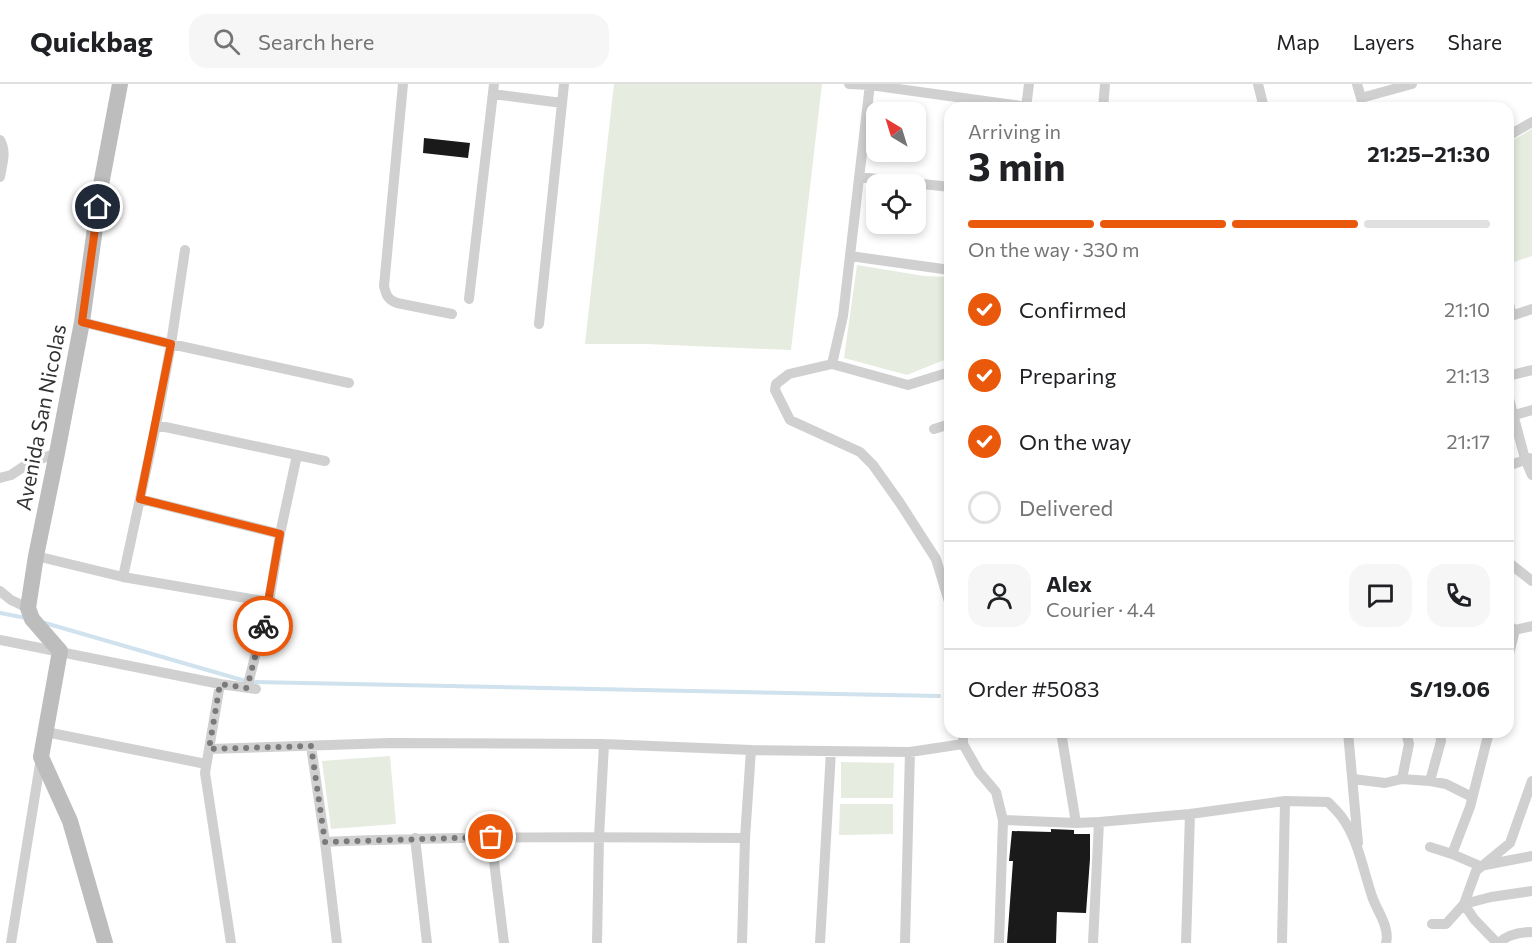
<!DOCTYPE html>
<html lang="en">
<head>
<meta charset="utf-8">
<style>
  body { margin:0; font-family:Commissioner,sans-serif; background:#f6f6f6; color:#202124; height:100vh; display:flex; flex-direction:column; font-size:22px; white-space:nowrap }
  * { box-sizing:border-box; margin:0 }
  p { font-size:20px; color:#757577 }
  .icon { flex:none; width:33px; height:33px; fill:none; stroke:currentColor; stroke-width:2; stroke-linecap:round; stroke-linejoin:round }
  .map { position:relative; flex:1; overflow:hidden }
  .details { position:absolute; left:944px; top:18px; width:570px; height:636px; display:flex; flex-direction:column; background:#fff; border-radius:18px; box-shadow:0 3px 9px #0003 }
  .details>* { flex:none }
  .needle { width:39px; rotate:322deg }
  .buttons { position:absolute; left:866px; top:18px; display:grid; gap:12px }
  .buttons a { display:grid; place-items:center; width:60px; height:60px; border-radius:12px; background:#fff; box-shadow:0 3px 9px #0003; font-size:30px }
  .pin { position:absolute; display:grid; place-items:center; width:51px; height:51px; color:#fff; margin:-26px; border:3px solid #fff; border-radius:50%; box-shadow:0 2px 6px #0007 }
  .courier { position:absolute; display:grid; place-items:center; width:60px; height:60px; margin:-30px; border:4px solid #ea580c; border-radius:50%; background:#fff; color:#222; box-shadow:0 2px 8px #0007 }
  .head em { font-style:normal; font-weight:700 }
  .head div { display:flex; flex-direction:column-reverse }
  .head { display:flex; align-items:center; justify-content:space-between; height:102px; padding:0 24px }
  h1 { font-size:39px; font-weight:700; line-height:45px }
  .bar { display:grid; grid-template-columns:repeat(4,1fr); gap:9px 6px; align-content:center; height:72px; padding:0 24px }
  .bar i { height:8px; border-radius:4px; background:#e0e0e0 }
  .bar .on { background:#ea580c }
  .bar p { grid-column:span 4 }
  .line { display:flex; align-items:center; gap:15px; padding:0 24px; border-top:2px solid #e0e0e0 }
  .line div { flex:1 }
  .round { display:grid; place-items:center; flex:none; width:63px; height:63px; border-radius:18px; background:#f6f6f6 }
  ol { padding:0 24px; list-style:none }
  li { display:flex; align-items:center; gap:18px; height:66px }
  li p { margin-inline-start:auto }
  li .icon { padding:6px; border-radius:50%; background:#ea580c; color:#fff; stroke-width:4 }
  li:last-child { color:#757577 }
  li i { width:33px; height:33px; border:3px solid #e0e0e0; border-radius:50% }
  header { display:flex; align-items:center; gap:36px; box-sizing:border-box; height:84px; padding:0 30px; background:#fff; border-bottom:2px solid #e0e0e0 }
  header strong { font-size:28px }
  nav { display:flex; gap:33px; margin-inline-start:auto; font-size:21px }
  .search { width:420px; height:54px; background:#f6f6f6; display:flex; align-items:center; gap:15px; box-sizing:border-box; padding:0 21px; border-radius:18px; color:#757577; font-size:22px }
  .map>svg:first-child { display:block }
</style>
</head>
<body>
<header>
<strong>Quickbag</strong>
<div class="search"><svg class="icon" aria-label="search" viewBox="0 0 24 24"><circle cx="10" cy="10" r="6"/><path d="M15 15l6 6"/></svg>Search here</div>
<nav><a>Map</a><a>Layers</a><a>Share</a></nav>
</header>
<div class="map">
<svg width="1532" height="859" viewBox="0 0 1532 859">
  <rect width="100%" height="100%" fill="#fff"/>
  <path fill="#e6ecdf" d="M614 0H822L791 266 647 260H585Z
    M1532 45V172L1514 178 1508 153V59Z
    M857 181 924 192 949 193V274L907 291 844 274Z
    M390 672 396 740 331 745 322 677Z
    M841 678 894 679 893 714H841Z
    M840 720H893V750L839 751Z"/>
  <g fill="none" stroke-linecap="round" stroke-linejoin="round">
    <path stroke="#cfe2ee" stroke-width="4" d="M0 529 26 534
      M45 539 249 598 939 612"/>
  </g>
  <path fill="#1a1a1a" d="M424 54 470 59 468 74 423 69Z
    M1051 745 1074 746V750H1090V775L1086 829 1057 828 1056 859H1007L1013 777H1009L1012 747 1051 748Z"/>
  <g fill="none" stroke-linecap="round" stroke-linejoin="round">
    <path stroke="#d0d0d0" stroke-width="10" d="M403 0 384 202C386 211 388 216 397 219L452 230
      M849 0 870 1 1035 24
      M1258 0 1264 24
      M1357 0 1364 24
      M493 10 562 19
      M1361 14 1412 0
      M1026 24 1029 0
      M1103 24 1105 0
      M1508 52 1532 38
      M0 56C7 68 2 80 0 93
      M859 93 950 103
      M850 172 950 186
      M469 215 494 0
      M1508 216 1512 232
      M1508 233 1532 225
      M82 238 171 260 349 299
      M539 240 564 0
      M832 280 843 232 870 0
      M950 288 908 301 832 280 789 290 776 300 775 306 790 336 860 368 873 381 900 419 936 475 950 521
      M1508 292 1532 286
      M1508 311 1525 375 1532 391
      M1508 333 1532 326
      M156 341 325 377
      M934 345 950 340
      M1508 382 1530 374
      M0 394 11 391 29 379 57 369
      M140 415 280 450 269 518 247 604
      M280 450 297 371
      M36 472 123 493 269 518
      M1508 478 1532 497
      M123 493 156 341 171 260 185 166
      M0 507 11 516 28 524
      M1508 541 1515 546 1508 574
      M1510 548 1515 546 1532 542
      M0 556 220 600 256 605
      M220 600 205 689 231 859
      M46 648 206 680
      M963 648V660L979 688 996 708 1003 736 999 859
      M1061 648 1076 739
      M1348 648 1358 759
      M1061 650 1082 648
      M311 662 325 758 337 859
      M209 665 390 659 604 660 751 666 910 668 963 660
      M1353 695 1385 699 1402 695 1430 697 1446 700 1472 713
      M1402 695 1409 660 1406 648
      M1430 697 1441 657 1440 648
      M1003 736 1076 739 1099 738 1190 730 1285 717 1328 718C1332 722 1337 727 1341 732 1359 756 1363 787 1373 815 1378 828 1390 844 1386 859
      M491 753 504 859
      M415 754 427 859
      M325 758C465 752 605 753 745 754
      M1430 763 1452 770 1480 782 1532 772
      M1452 770 1470 723 1489 648
      M1432 840H1446L1464 820 1476 787 1510 759 1532 697
      M11 859 41 674
      M597 859 599 753 604 660
      M742 859 745 754 751 666
      M820 859 831 667
      M905 859 910 668
      M1093 859 1099 738
      M1186 859 1190 730
      M1282 859 1285 717
      M1497 859 1474 835 1464 820 1491 813 1532 807
      M1499 859C1508 850 1519 848 1532 848"/>
    <path stroke="#bdbdbd" stroke-width="16" d="M105 859 70 737 41 673 60 567 32 535 28 524 36 472 57 369 82 238 101 101 120 0"/>
  </g>
  <g fill="none" stroke-linecap="round" stroke-linejoin="round">
    <path stroke="#7a7a7a" stroke-width="6" stroke-dasharray="0 10.8" d="M263 542 247 604 220 600 209 665 311 662 325 758 491 753"/>
    <path stroke="#ea580c" stroke-width="8" d="M98 123 82 238 171 260 140 415 280 450 268 518 263 542"/>
  </g>
  <g text-anchor="middle" dominant-baseline="central" stroke-width="6" stroke-linejoin="round" paint-order="stroke">
    <g font-size="21" fill="#333" stroke="#fff">
      <text transform="translate(40 333) rotate(-79)">Avenida San Nicolas</text>
    </g>
  </g>
</svg>
<div class="buttons">
<a><svg class="needle" viewBox="-14 -14 28 28"><path d="M0-13l5 13h-10z" fill="#e53935"/><path d="M0 13l5-13h-10z" fill="#757577"/></svg></a>
<a><svg class="icon" aria-label="locate" viewBox="0 0 24 24"><circle cx="12" cy="12" r="6"/><path d="M12 2v4M12 18v4M2 12h4M18 12h4"/></svg></a>
</div>
<div class="pin" style="left:491px;top:753px;background:#ea580c"><svg class="icon" aria-label="bag" viewBox="0 0 24 24"><path d="M5 8h14l-1 12H6zM9 8a3 3 0 0 1 6 0"/></svg></div>
<div class="pin" style="left:98px;top:123px;background:#1f2937"><svg class="icon" aria-label="home" viewBox="0 0 24 24"><path d="M3 11l9-7 9 7M6 9v11h12V9"/></svg></div>
<div class="courier" style="left:263px;top:542px"><svg class="icon" aria-label="bike" viewBox="0 0 24 24"><circle cx="6" cy="16" r="4"/><circle cx="18" cy="16" r="4"/><path d="M6 16l4-8h5l3 8M10 8l3 8H6M13 5h3"/></svg></div>
<section class="details">
<div class="head"><div><h1>3 min</h1><p>Arriving in</p></div><em>21:25–21:30</em></div>
<div class="bar"><i class="on"></i><i class="on"></i><i class="on"></i><i></i><p>On the way · 330 m</p></div>
<ol>
<li><svg class="icon" aria-label="check" viewBox="0 0 24 24"><path d="M5 12l5 5 9-10"/></svg>Confirmed<p>21:10</p></li>
<li><svg class="icon" aria-label="check" viewBox="0 0 24 24"><path d="M5 12l5 5 9-10"/></svg>Preparing<p>21:13</p></li>
<li><svg class="icon" aria-label="check" viewBox="0 0 24 24"><path d="M5 12l5 5 9-10"/></svg>On the way<p>21:17</p></li>
<li><i></i>Delivered</li>
</ol>
<div class="line" style="height:108px"><a class="round"><svg class="icon" aria-label="person" viewBox="0 0 24 24"><circle cx="12" cy="8" r="4"/><path d="M4 21q1-7 8-7t8 7"/></svg></a><div><b>Alex</b><p>Courier · 4.4</p></div><a class="round"><svg class="icon" aria-label="chat" viewBox="0 0 24 24"><path d="M4 5h16v11H9l-5 4z"/></svg></a><a class="round"><svg class="icon" aria-label="phone" viewBox="0 0 24 24"><path d="M5 4h4l2 5-3 2q2 4 5 5l2-3 5 2v4C11 20 4 13 5 4z"/></svg></a></div>
<div class="line" style="height:78px"><div>Order #5083</div><b>S/19.06</b></div>
</section>
</div>
</body>
</html>
